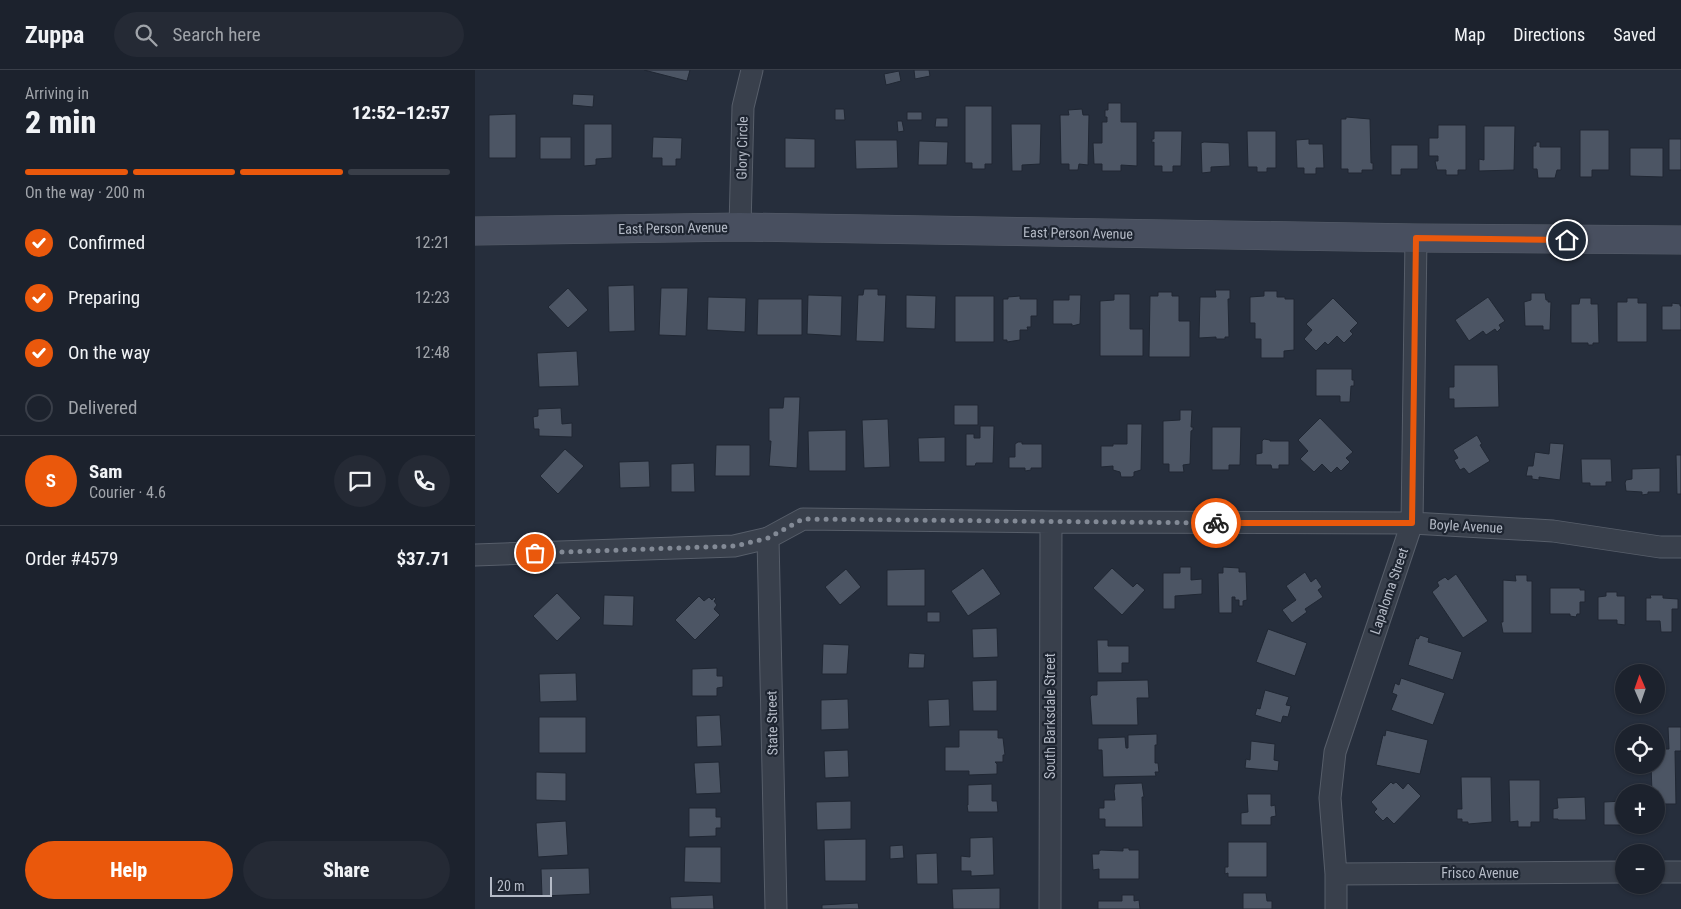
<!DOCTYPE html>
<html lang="en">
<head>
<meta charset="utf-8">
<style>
  body { margin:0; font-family:"Roboto Condensed",sans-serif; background:#252a35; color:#f1f3f6; height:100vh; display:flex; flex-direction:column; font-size:19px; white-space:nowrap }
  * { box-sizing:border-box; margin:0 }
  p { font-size:16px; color:#a0a4aa }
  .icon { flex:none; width:28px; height:28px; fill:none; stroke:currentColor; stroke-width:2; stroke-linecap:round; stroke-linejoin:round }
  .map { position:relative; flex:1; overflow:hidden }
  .side { display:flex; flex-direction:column; background:#1c222d; width:475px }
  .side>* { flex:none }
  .needle { width:32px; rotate:358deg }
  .tools { position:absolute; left:1140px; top:594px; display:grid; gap:10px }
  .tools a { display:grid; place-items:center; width:50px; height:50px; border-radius:50%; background:#1c222d; box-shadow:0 1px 4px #0004,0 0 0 1px #3a3f49; font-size:25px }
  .scale { position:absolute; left:15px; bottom:12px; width:62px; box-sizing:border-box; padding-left:5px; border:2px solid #b5bbc7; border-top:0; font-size:14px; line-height:18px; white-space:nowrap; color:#b5bbc7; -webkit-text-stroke:4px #1e2531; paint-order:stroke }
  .pin { position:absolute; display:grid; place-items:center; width:42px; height:42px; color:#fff; margin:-21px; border:2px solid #fff; border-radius:50%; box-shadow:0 1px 5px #0007 }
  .courier { position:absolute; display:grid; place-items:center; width:50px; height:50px; margin:-25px; border:4px solid #ea580c; border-radius:50%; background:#fff; color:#222; box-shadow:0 1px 6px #0007 }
  .overview em { font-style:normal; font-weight:800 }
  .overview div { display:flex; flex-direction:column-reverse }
  .overview { display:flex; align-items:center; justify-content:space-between; height:85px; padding:0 25px }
  h1 { font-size:32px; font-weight:800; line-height:38px }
  .bar { display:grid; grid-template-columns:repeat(4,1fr); gap:8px 5px; align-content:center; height:60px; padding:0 25px }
  .bar i { height:6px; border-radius:4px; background:#3a3f49 }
  .bar .selected { background:#ea580c }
  .bar p { grid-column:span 4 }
  .line { display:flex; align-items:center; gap:12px; padding:0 25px; border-top:1px solid #3a3f49 }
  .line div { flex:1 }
  .round { display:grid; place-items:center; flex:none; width:52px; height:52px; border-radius:26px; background:#252a35 }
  ol { padding:0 25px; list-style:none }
  li { display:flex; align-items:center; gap:15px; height:55px }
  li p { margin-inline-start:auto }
  li .icon { padding:5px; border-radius:50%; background:#ea580c; color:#fff; stroke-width:4 }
  li:last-child { color:#a0a4aa }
  li i { width:28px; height:28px; border:2px solid #3a3f49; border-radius:50% }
  .action { display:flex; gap:10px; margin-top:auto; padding:10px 25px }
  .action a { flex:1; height:58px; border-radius:30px; background:#ea580c; color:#fff; font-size:20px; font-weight:800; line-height:58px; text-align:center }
  .action a+a { background:#252a35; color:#f1f3f6 }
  header { display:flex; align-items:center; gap:30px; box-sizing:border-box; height:70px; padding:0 25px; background:#1c222d; border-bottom:1px solid #3a3f49 }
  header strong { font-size:24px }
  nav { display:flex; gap:28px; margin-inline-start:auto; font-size:18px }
  .search { width:350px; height:45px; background:#252a35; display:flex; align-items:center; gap:12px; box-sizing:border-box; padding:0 18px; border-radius:28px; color:#a0a4aa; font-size:19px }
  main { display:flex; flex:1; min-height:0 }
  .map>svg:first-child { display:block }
</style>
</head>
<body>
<header>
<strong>Zuppa</strong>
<div class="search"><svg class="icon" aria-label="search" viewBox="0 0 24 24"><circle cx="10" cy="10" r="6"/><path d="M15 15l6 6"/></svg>Search here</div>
<nav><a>Map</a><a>Directions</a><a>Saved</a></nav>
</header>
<main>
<section class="side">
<div class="overview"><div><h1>2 min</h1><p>Arriving in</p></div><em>12:52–12:57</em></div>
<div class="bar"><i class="selected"></i><i class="selected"></i><i class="selected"></i><i></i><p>On the way · 200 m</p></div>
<ol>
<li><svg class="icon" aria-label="check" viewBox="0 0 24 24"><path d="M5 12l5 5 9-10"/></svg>Confirmed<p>12:21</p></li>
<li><svg class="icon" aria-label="check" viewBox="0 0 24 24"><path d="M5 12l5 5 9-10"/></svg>Preparing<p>12:23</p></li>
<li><svg class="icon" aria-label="check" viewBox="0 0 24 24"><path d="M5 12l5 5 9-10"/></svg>On the way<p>12:48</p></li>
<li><i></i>Delivered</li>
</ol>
<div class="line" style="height:90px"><b class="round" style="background:#ea580c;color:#fff">S</b><div><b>Sam</b><p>Courier · 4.6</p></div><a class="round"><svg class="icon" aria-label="chat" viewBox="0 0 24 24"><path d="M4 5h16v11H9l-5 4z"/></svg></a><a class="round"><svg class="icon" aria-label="phone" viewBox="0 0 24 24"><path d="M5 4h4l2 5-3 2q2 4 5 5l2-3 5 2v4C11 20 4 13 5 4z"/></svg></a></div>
<div class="line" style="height:65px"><div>Order #4579</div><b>$37.71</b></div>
<div class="action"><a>Help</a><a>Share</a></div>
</section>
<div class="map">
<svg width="1206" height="839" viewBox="0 0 1206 839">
  <rect width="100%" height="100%" fill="#262e3c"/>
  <path fill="#4c5564" stroke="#202733" d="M169 0H215L212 11Z
    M439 0H454L455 6 440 9Z
    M424 1 426 11 411 15 409 4Z
    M98 24 119 25 118 37 97 35Z
    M633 33H646V52H662V96L646 95V101H627V94H619L618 73H627V52H632V47H630V40H633Z
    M490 36H517V94H510V99H497V93H490Z
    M360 39H369L370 50H360Z
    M607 39 608 45H614L613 95 604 94 603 100H594V94H586L585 45H594L593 40Z
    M432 42H447V50H432Z
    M41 44V88H14V45Z
    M871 47 895 49 896 93H898V100H887V103H873V99H866V49H871Z
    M461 48H473V57H460Z
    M422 51H427L429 61 423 62Z
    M109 54H137V88L121 89V95L109 96Z
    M536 54H566L565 94 547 95V101H537Z
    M963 55H991V100H983V105H971V100H962L960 91H963V86H954V68H963Z
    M1009 56H1040L1039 100 1004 101V89L1009 90Z
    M1105 60H1134V100H1117V107H1105Z
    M679 61H707L706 96H698V102H687V96H679V72L677 73V69H679Z
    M772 61H801V98H792V102H782V97H773Z
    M65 67H96V89H65Z
    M178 67 207 68 206 89H201V96H187V88H177Z
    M310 68 340 69V98H310Z
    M834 69V74H848L849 98H841V104H829V98H822L821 70Z
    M1194 69H1206V100H1194Z
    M380 70H422L423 98 381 99Z
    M444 71 473 72 472 95H443Z
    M729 72 754 73 755 96 736 97V102L727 103 726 73Z
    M1061 72H1065V77H1086V100H1082L1080 108H1063L1062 99H1058V76H1061Z
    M916 75H943V99H926V105H916Z
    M1155 78H1188V107L1155 106Z
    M159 215 160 261 134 262 133 216Z
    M93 218 113 240 93 258 73 237Z
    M186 218H213L211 266 184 265Z
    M389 219H403V225H411L409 272 381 271 383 225H388Z
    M740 220H755V229H753L754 267H750V269H741V267L724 268 725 227H741Z
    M789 221H802V227H810V229H819V280L809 281V288H786V269H780V253H775V227L789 226Z
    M683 222H697V226H704V251H715V287H674L675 226H683Z
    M1056 223H1070L1071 230H1073V232H1076L1075 260H1068V256H1050L1049 232 1056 230Z
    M639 224H655V259H668V286H625V231L639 230Z
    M333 225 367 226 366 266 332 264Z
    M431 225 461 226 460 259 431 258Z
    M594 225H606L605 254 597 256V254H578V230H594Z
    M480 226H519V272H480Z
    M545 226V229H562V246H556V257H552L553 260H545V270L532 272V270H528V229H533V227Z
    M233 227 271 228 270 262 232 260Z
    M1013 227 1030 251 1024 255 1026 258 1022 262 1020 259 1011 265 1008 261 994 271 980 250Z
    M858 228 883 253 875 261 878 264 869 273 862 266 853 275 850 272 841 281 829 269 837 260 831 254Z
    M1105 228H1116V234H1123L1124 273H1118V275H1113V273H1096V234H1104Z
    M1152 228H1163V233H1172V272H1142V232H1152Z
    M283 229H327V265H282Z
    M1197 233 1205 234V236H1206V260H1187V236H1197Z
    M102 281 104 316 64 317 62 283Z
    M979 295H1023L1024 337 979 338V329H974V317H979Z
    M841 299H877V310H879V316H876L875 332H865V326H841Z
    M309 327H325L322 398 294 396 296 371H294V338H308Z
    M479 335H503V355H479Z
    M86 338 87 354 97 353V367L64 366V359H59L58 347 63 346V339Z
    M705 340H717L716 357H718V360L716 361 715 394 708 395 709 402H694V394H688V351L705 350Z
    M845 348 878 382 871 388 875 392 866 401 862 397 856 403 847 394 839 402 825 389 833 381 823 370Z
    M413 349 415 397 389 398 387 350Z
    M652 354H667L666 400 659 402V406L657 407H646L645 402 638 400V396L626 397V376H638V374H652Z
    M505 356H519L518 393H501L500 396H491V364H499V368H505Z
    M737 357H766L765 395H754V400H737Z
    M371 360V401H334L333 361Z
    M1002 365 1007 374 1005 375 1015 391 994 404 989 398 985 400 979 390 983 388 978 380Z
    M470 367V392H444L443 368Z
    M789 369 795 370V371H814V395H804V399H797L796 395H781V384L787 383V371Z
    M543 372H547V374H567V398H556V400L550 401V398H534V387H540V374Z
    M1075 373 1089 374 1085 410 1064 407V410L1057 409V406H1051L1053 396H1058L1060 382 1074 384Z
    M241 375H275V406H240Z
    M90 379 109 396 83 424 65 406Z
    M1201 385H1206V424H1202Z
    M1106 389H1136L1137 412H1131V416H1115V413H1107Z
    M174 391 175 417 145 418 144 392Z
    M219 393 220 422H196V394Z
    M1185 398V422H1173V424L1167 425V422L1151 421 1150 413 1151 410 1157 409V399Z
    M705 497H716V510L727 509V524L700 526V539H688V503H705Z
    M748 497 764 498V502H771L772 530 768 531V536H764V530H760V527H757V543H744L743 503H748Z
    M508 498 526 524 493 546 476 521Z
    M637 498 658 517 662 513 670 520 647 545 618 518Z
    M371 499 386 517 365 535 350 517Z
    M450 499V536H412V500Z
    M830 502 836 512 841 508 847 517 843 520 848 527 830 539 832 542 817 553 807 540 821 530 811 516Z
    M981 504 1013 551 988 568 957 522 964 516 962 512 970 507 973 510Z
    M1040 505H1052V511H1057V563H1028L1026 552H1028V510L1041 511Z
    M1075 518H1105V520H1110V532H1105V544H1102L1101 547 1095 546V544H1075Z
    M1131 522H1142V526H1150V555L1142 554V550H1123V527L1131 526Z
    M82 523 106 548 82 571 58 546Z
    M129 525 159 526 158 556 128 555Z
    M1175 525H1188V528L1203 529V539H1197V562H1186L1185 551H1171V528H1176Z
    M224 526 229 531 234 527 237 530 239 527 241 529 239 531 242 535 239 539 245 545 220 570 200 550Z
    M452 542H465V552H452Z
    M522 558 523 587 498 588 497 559Z
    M793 559 832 573 820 606 781 592Z
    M945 565 954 568 953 572 987 582 978 610 933 595 941 568 943 569Z
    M622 570H633V576H654V593H647V603H623Z
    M348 574 374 575 372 604H347Z
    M434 583 450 584 449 598H433Z
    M242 598V606H248V617L242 618V626H217V599Z
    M101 603 102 631 65 632 64 604Z
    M926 608 970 623 958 655 916 640 922 625 917 623 920 613 924 615Z
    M522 610V641H498L497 611Z
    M673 610 674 628H662L663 655H617L615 627 617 625H622V611Z
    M790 620 814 627 811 635 816 636 813 647 808 646 806 653 780 645 782 638 785 639Z
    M373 629 374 659 346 660V630Z
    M474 629 475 656 454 657 453 630Z
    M245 645 247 676 222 677 221 646Z
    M64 647H111V683H64Z
    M1193 657H1206V681H1200L1201 734H1184V755H1181V722H1177L1176 695H1181V679H1194Z
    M484 660H523V668H528L530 685H528V692H520L522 694V704L494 705V701H470V677H484Z
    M911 660 953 670 945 704 901 695 908 665 910 666Z
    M682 664V675H680V693H683L684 702H680L681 706 628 707 627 680H623V668L650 667 651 678H653V665Z
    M776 671 800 674 799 690 804 691 803 701 770 698 771 689 775 690Z
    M373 680 374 707 350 708 349 681Z
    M244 692 246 723 221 724 219 693Z
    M61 702 91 703V731L61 730Z
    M986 707H1016L1017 752 993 754V752H987V749H982V739H987Z
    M1034 710H1065V752H1056V757H1043V751L1035 752Z
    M916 712 918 714 921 712 928 719 933 713 946 726 919 754 912 747 908 751 899 742 902 739 896 732Z
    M667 713 669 727H667L668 757H630V749H624V738H629V730H640L639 721 640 714Z
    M517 714V731H522L523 742H493L492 735H493V715Z
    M772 724H796V736L800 735 801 746 796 747V755H766V743L773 742Z
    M1110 727 1111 750H1083V749H1078V739L1083 738 1082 728Z
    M376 731V759L342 760 341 732Z
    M1149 731V755H1171H1129V732Z
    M214 738H241V747H246V758H241V766L214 767Z
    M91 751 93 785 63 787 61 753Z
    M518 767 519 805 496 806V801H486V786L495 787V768Z
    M391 769V811H350L349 770Z
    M753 772H792V807H753V803L750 804V797H753Z
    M428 775 429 788 415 789V776Z
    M210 777H246V813L209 812Z
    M648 778H654V780H664V809H624V799L618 800 617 784H624V781L626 780 648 781Z
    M462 783 463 814H442L441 784Z
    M114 798 115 824 67 826 66 799Z
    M525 818V839H478L477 819Z
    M768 823H791L792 831H797V839H768Z
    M238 825 239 839H196L195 827Z
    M647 825H659V831L664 830 665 839H623V831H647Z
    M383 833 384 839H347V835Z"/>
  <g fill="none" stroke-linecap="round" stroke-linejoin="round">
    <defs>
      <path id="street" d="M265 157 268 37 277 0
        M293 468 301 839
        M0 485 259 476 293 468 328 449 576 452 937 453 1078 461 1185 477H1206
        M1181 802H1206
        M861 804 1149 802
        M575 839 576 452
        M861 839V804L855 728 860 682 937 453 941 168"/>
      <path id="secondary" d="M0 161 265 157 941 168 1206 170"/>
    </defs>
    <use href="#street" stroke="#575e6a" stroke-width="23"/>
    <use href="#secondary" stroke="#575e6a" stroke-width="29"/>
    <use href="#street" stroke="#39404c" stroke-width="21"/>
    <use href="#secondary" stroke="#484f5f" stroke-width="28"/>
  </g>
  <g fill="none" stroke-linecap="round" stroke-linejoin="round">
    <path stroke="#838a96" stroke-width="5" stroke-dasharray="0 9" d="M60 483 260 476 293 468 328 449 741 453"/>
    <path stroke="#ea580c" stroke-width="6" d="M741 453H937L941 168 1092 170"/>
  </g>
  <g text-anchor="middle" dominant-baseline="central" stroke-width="4.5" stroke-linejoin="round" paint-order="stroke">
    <g font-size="14" fill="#b5bbc7" stroke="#1e2531">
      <text transform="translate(267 78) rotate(-89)">Glory Circle</text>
      <text transform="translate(198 158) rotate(-1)">East Person Avenue</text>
      <text transform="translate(603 163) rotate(1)">East Person Avenue</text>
      <text transform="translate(991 456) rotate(3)">Boyle Avenue</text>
      <text transform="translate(914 521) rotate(-71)">Lapaloma Street</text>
      <text transform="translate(575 646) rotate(-90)">South Barksdale Street</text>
      <text transform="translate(297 653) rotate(-91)">State Street</text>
      <text x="1005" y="803">Frisco Avenue</text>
    </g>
  </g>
</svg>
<div class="tools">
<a><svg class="needle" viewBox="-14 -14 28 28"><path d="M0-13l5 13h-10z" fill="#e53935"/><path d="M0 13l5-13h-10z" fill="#a0a4aa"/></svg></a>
<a><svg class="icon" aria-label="locate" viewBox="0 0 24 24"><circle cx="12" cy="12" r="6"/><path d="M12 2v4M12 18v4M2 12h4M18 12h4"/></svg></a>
<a>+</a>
<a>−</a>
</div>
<div class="scale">20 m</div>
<div class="pin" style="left:60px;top:483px;background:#ea580c"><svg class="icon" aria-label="bag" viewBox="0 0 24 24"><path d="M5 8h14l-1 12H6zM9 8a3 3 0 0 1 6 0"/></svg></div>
<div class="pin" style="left:1092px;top:170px;background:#1f2937"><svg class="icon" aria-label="home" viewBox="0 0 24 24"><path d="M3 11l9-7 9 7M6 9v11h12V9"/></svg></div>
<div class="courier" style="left:741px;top:453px"><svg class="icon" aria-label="bike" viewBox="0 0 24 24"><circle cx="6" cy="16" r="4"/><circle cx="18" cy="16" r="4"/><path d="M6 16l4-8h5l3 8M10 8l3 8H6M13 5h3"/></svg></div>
</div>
</main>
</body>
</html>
